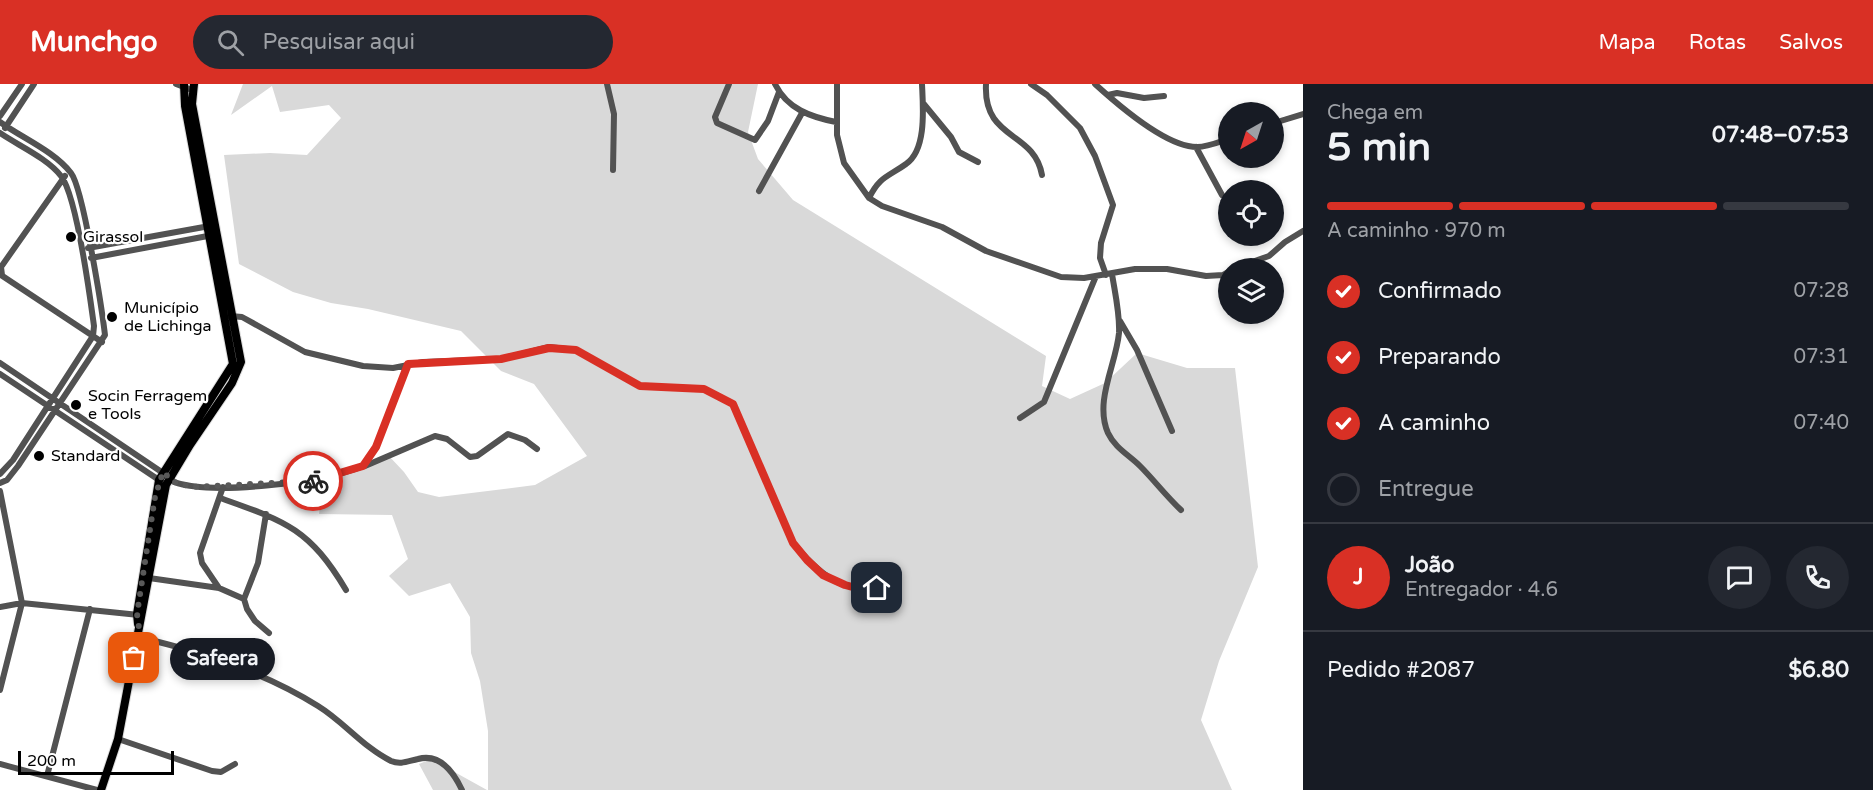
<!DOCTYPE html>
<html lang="pt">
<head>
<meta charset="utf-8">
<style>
  body { margin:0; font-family:"Varela Round",sans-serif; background:#242831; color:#f1f3f6; height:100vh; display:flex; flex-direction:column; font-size:22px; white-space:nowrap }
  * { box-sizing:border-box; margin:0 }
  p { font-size:20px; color:#9ea1a6 }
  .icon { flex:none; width:33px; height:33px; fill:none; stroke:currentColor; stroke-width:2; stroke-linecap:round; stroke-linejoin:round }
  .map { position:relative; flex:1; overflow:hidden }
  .drawer { display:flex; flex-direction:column; background:#171b24; width:570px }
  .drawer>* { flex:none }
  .needle { width:39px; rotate:219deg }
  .tools { position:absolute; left:1218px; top:18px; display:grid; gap:12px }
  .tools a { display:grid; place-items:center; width:66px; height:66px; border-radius:50%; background:#171b24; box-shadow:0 3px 9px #0003; font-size:30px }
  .scale { position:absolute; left:18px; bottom:15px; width:156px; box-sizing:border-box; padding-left:6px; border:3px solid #000; border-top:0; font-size:16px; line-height:21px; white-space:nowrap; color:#000; -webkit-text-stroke:4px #fff; paint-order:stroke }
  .pin { position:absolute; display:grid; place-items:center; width:51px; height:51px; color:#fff; margin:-26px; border-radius:12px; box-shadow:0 3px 9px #0006 }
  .courier { position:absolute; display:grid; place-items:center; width:60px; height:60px; margin:-30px; border:4px solid #d93025; border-radius:50%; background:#fff; color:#222; box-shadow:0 2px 8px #0007 }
  .bubble { position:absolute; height:42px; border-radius:21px; background:#171b24; box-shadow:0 3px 9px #0003; font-size:20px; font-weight:700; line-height:42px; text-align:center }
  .headline em { font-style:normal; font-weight:700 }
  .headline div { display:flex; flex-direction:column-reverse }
  .headline { display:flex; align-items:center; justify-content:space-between; height:102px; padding:0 24px }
  h1 { font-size:39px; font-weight:700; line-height:45px }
  .bar { display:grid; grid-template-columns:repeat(4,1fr); gap:9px 6px; align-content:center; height:72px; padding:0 24px }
  .bar i { height:8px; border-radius:4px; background:#363941 }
  .bar .selected { background:#d93025 }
  .bar p { grid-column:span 4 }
  .line { display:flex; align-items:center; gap:15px; padding:0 24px; border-top:2px solid #363941 }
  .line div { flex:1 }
  .round { display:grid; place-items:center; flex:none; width:63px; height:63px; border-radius:32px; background:#242831 }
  ol { padding:0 24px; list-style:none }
  li { display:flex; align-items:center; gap:18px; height:66px }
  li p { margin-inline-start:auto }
  li .icon { padding:6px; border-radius:50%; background:#d93025; color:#fff; stroke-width:4 }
  li:last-child { color:#9ea1a6 }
  li i { width:33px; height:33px; border:3px solid #363941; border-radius:50% }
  header { display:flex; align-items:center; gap:36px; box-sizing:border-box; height:84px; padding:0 30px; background:#d93025; color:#fff }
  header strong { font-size:28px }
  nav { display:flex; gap:33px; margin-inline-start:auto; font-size:21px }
  .search { width:420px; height:54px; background:#242831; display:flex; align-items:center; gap:15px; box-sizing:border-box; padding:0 21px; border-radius:33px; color:#9ea1a6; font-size:22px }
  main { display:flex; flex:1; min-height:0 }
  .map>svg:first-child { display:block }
</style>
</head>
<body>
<header>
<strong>Munchgo</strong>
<div class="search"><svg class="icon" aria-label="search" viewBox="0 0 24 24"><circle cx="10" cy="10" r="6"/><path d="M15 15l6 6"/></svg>Pesquisar aqui</div>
<nav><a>Mapa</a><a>Rotas</a><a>Salvos</a></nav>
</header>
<main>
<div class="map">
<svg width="1303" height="706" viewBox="0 0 1303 706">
  <rect width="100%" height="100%" fill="#fff"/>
  <path fill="#d9d9d9" d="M243 0H758L748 48 758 75 793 116 1046 272 1042 302 1070 315 1105 299 1137 269 1187 284H1235L1258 483 1219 577 1201 636 1232 706H488V647L480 597 471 569 470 533 450 499 409 512 389 492 408 475 392 431 319 430 323 396 388 371 404 388 418 408 439 413 535 401 587 372 534 300 501 287 461 247 368 225 331 219 293 208 239 180 224 71 270 69 307 71 341 34 329 21 280 28 272 2 231 31Z
    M431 675 487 706H433L419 680Z"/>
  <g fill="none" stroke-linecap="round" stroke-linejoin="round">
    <defs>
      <path id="major" d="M138 540 137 530 159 396 233 280 185 22 184 0
        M101 706 118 655 166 401 190 361 232 299 241 278 192 20 194 0"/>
    </defs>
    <use href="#major" stroke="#dbdbdb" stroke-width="10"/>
    <path stroke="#525252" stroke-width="6" d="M176 0 192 6
      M607 0 614 30 613 86
      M729 0 715 33 717 39 755 56 768 37 779 8
      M775 0C787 25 811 33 836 38
      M837 0V51L844 79 869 114 882 122 942 143 986 167 1061 193 1084 194 1135 185H1167L1206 192 1223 191 1228 188
      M986 0C983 57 1034 46 1042 91
      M1031 0 1047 11 1080 44 1095 72 1113 121 1101 159 1100 174 1106 191
      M1095 0C1117 20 1166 63 1197 63 1208 63 1219 58 1228 55
      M1108 11 1117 9 1144 14 1164 12
      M923 19 951 53 959 68 978 78
      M0 32 22 0
      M0 38C22 54 54 67 71 89 83 104 102 226 105 251L18 382 7 396 0 399
      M1274 39 1303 30
      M5 44 34 0
      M0 49C19 62 47 74 61 92 77 112 90 213 94 242L93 252 13 376 0 390
      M1196 63 1222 111
      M759 107 802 29
      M869 114C880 92 888 93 906 80 927 66 923 23 922 0
      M88 164 215 141
      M91 174 213 151
      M1235 184 1269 172 1285 158 1303 147
      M1112 190C1115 209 1120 230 1119 249 1116 281 1094 317 1108 349 1115 364 1129 371 1140 382 1154 396 1166 412 1181 426
      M1 191 102 258
      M2 191 1 183 65 92
      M230 232 242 233 305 268 363 282 393 284 423 278 501 275 549 263 576 266 640 302 704 305 733 320 793 459C823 495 849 516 897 496
      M1120 237 1137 266 1172 347
      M0 279 169 393 174 398C212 412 326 398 363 382L376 363 408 280
      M0 290 162 398
      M1020 334 1044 318 1096 192
      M365 382 435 352 447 355 470 373 477 372 508 350 525 356 537 365
      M0 407 22 519 0 606
      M220 414C285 437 309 444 346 506
      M266 430 258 479 244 515 247 525 255 537 269 549
      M149 494 219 504 244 515
      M219 504 202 479 200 469 223 403
      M0 523 22 519 139 531
      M138 553C199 567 264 588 318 622 344 638 363 663 391 677 401 681 408 677 418 675 440 669 454 689 462 706
      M118 655 212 687 221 688 235 680
      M0 680 97 706
      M47 692 90 525"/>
    <use href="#major" stroke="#000" stroke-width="8"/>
  </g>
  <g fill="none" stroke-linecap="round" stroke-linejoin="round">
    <path stroke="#595959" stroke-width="6" stroke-dasharray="0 10.8" d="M134 574 139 544 137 530 155 413 163 388 174 398 192 403 313 397"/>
    <path stroke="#d93025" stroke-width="8" d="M313 397 363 382 376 363 408 280 501 275 549 264 576 266 640 302 704 305 733 320 793 459 807 476 823 491 845 501 864 506 877 504"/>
  </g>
  <g fill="#000" stroke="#fff" stroke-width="2">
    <circle cx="71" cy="153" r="6"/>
    <circle cx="112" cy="233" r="6"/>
    <circle cx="76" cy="321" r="6"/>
    <circle cx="39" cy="372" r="6"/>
  </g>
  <g text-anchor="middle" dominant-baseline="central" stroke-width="4.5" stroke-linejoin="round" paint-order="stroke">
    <g font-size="16" fill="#000" stroke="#fff" text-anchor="start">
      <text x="83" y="153">Girassol</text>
      <text x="124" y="224">Município<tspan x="124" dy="18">de Lichinga</tspan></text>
      <text x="88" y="312">Socin Ferragem<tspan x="88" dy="18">e Tools</tspan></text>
      <text x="51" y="372">Standard</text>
    </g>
  </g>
</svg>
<div class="tools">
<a><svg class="needle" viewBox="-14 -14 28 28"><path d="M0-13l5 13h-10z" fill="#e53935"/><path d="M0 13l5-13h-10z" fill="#9ea1a6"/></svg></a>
<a><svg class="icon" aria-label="locate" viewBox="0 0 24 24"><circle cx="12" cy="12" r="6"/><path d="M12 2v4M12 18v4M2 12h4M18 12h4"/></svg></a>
<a><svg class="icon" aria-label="layers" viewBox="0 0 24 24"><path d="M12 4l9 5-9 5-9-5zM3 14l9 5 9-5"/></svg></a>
</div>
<div class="scale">200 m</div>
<div class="pin" style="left:134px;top:574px;background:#ea580c"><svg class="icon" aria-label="bag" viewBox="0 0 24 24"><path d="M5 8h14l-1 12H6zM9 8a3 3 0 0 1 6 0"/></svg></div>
<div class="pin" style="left:877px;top:504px;background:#1f2937"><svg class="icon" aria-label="home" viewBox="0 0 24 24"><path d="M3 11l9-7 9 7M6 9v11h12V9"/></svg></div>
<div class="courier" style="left:313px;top:397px"><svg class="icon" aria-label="bike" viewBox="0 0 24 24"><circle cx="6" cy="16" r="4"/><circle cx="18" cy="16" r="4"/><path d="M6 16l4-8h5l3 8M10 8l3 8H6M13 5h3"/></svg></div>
<div class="bubble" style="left:170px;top:554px;width:105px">Safeera</div>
</div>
<section class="drawer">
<div class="headline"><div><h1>5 min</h1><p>Chega em</p></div><em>07:48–07:53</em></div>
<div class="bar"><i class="selected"></i><i class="selected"></i><i class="selected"></i><i></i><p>A caminho · 970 m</p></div>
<ol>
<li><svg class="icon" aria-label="check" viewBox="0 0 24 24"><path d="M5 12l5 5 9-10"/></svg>Confirmado<p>07:28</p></li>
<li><svg class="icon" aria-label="check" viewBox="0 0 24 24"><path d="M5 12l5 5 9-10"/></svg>Preparando<p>07:31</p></li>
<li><svg class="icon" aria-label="check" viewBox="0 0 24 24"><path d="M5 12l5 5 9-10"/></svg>A caminho<p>07:40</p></li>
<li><i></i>Entregue</li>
</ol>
<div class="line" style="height:108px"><b class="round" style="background:#d93025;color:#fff">J</b><div><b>João</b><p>Entregador · 4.6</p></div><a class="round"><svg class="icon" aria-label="chat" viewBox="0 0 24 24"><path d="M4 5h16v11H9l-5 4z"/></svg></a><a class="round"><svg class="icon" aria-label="phone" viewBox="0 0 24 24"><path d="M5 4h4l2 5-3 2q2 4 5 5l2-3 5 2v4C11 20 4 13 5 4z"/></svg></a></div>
<div class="line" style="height:78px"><div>Pedido #2087</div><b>$6.80</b></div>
</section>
</main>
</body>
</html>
